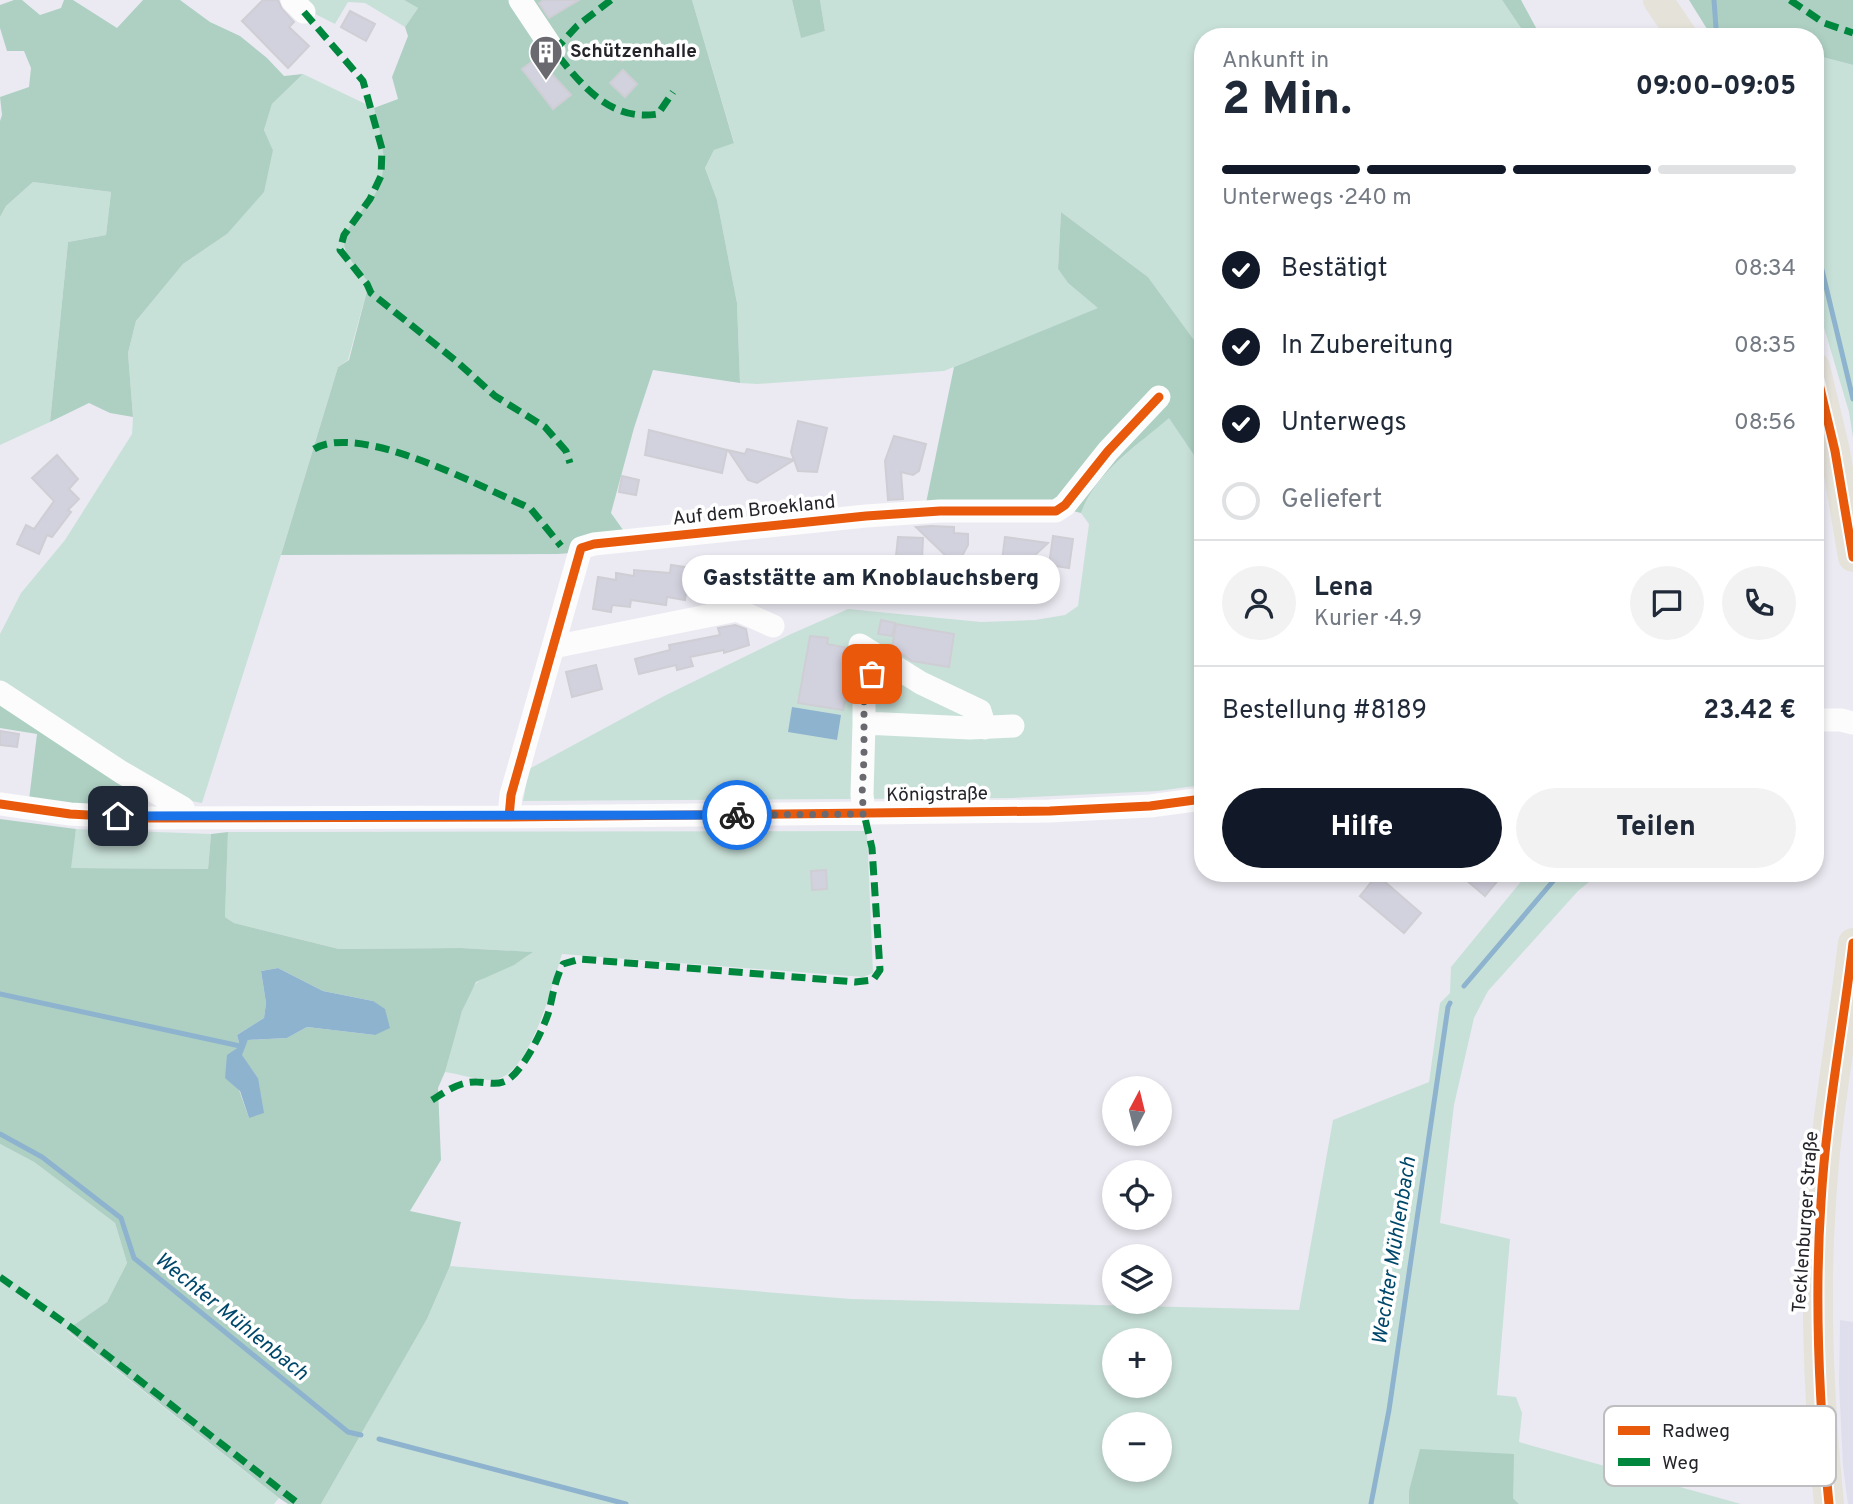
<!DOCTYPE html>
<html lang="de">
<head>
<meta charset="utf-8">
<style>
  body { margin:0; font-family:Overpass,sans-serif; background:#f2f2f3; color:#1f2937; height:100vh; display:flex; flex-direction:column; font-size:26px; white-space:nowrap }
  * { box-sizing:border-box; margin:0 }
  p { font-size:23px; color:#747a83 }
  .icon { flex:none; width:38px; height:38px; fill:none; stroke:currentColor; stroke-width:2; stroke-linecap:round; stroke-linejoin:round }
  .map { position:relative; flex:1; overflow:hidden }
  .drawer { position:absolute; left:1194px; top:28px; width:630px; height:854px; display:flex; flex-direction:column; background:#fff; border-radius:28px; box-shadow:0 4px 10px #0003 }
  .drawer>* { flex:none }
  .needle { width:46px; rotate:7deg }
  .buttons { position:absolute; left:1102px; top:1076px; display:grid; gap:14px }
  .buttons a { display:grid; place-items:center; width:70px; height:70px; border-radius:50%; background:#fff; box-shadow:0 4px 10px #0003; font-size:35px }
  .pin { position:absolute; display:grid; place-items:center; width:60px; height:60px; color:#fff; margin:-30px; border-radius:14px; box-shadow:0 4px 10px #0006 }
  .courier { position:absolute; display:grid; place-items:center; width:70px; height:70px; margin:-35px; border:5px solid #1a73e8; border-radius:50%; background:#fff; color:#222; box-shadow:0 2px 9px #0007 }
  .bubble { position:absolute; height:49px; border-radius:24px; background:#fff; box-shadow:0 4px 10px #0003; font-size:23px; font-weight:800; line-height:49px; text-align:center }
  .head em { font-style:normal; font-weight:800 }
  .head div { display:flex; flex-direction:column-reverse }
  .head { display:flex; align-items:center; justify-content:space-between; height:119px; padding:0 28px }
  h1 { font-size:46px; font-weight:800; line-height:52px }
  .bar { display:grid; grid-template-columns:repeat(4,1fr); gap:10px 7px; align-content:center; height:84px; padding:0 28px }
  .bar i { height:9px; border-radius:5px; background:#e0e1e3 }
  .bar .on { background:#111827 }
  .bar p { grid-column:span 4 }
  .line { display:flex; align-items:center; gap:18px; padding:0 28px; border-top:2px solid #e0e1e3 }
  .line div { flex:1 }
  .round { display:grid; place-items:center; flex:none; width:74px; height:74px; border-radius:37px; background:#f2f2f3 }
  ol { padding:0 28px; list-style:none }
  li { display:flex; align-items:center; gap:21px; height:77px }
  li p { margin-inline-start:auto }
  li .icon { padding:7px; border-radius:50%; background:#111827; color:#fff; stroke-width:4 }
  li:last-child { color:#747a83 }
  li i { width:38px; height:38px; border:4px solid #e0e1e3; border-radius:50% }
  .primary-button { display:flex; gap:14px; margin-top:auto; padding:14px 28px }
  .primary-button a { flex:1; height:80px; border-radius:42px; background:#111827; color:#fff; font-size:28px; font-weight:800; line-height:80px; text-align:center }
  .primary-button a+a { background:#f2f2f3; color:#1f2937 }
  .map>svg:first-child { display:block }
</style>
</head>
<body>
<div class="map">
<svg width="1853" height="1504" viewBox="0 0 1853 1504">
  <rect width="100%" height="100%" fill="#ebeaf2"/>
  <path fill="#dfdeed" d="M1840 1320 1853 1322V1504H1848L1843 1466 1839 1383Z"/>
  <path fill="#c8e1d8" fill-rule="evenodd" d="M296 0H404L418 8 405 27 365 3 348 2 335 24 305 9Z
    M692 0H792L801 37 825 31 820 0H1502L1527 37H1202V351L1148 277 1061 212 1058 269 1068 283 1099 308 944 371 757 384 740 383 737 303 717 200 705 168 714 150 734 142Z
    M1815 55 1853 65V438L1849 412 1815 297Z
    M303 74 374 108 384 147 383 175 378 190 357 216 343 252 369 283 348 360 338 367 281 555 202 803 148 793 0 698V634L21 593 65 540 132 434 133 417 128 353 136 321 183 264 227 234 273 150 264 130 272 104Z
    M33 182 111 192 106 235 68 242 50 422 0 445V217L6 206Z
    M1169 417 1202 467V785L1158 791 1013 798 523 801 529 769 666 695 791 634 848 609 981 622 1035 620 1065 615 1078 606 1089 524 1081 513C1094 475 1140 443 1169 417Z
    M76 829 211 834 208 869 70 868Z
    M867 831 873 973 863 977 562 954C553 983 530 1076 494 1080 479 1081 460 1074 445 1072 450 1053 464 990 479 981 496 970 517 966 532 952L461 948 339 949 234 923 225 917 228 832Z
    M1528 873H1600L1578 891 1488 991 1474 1018 1454 1105 1440 1223 1510 1239 1497 1395 1516 1397 1522 1413 1519 1442 1741 1504H1519L1513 1498 1409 1491V1504H321L427 1319 450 1266 851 1299 1299 1310 1333 1120 1429 1082 1440 1003 1450 993 1451 967ZM1115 1340H1160V1386H1115ZM1115 1424H1160V1470H1115Z
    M0 1144 34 1162 115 1223 127 1263 107 1302 67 1331 279 1498 274 1504H0Z"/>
  <path fill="#aed0c3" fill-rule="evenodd" d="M14 0H22L40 15 61 8 64 0H73L117 28 143 0H180L210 22 240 36 267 58 284 76 303 74 272 104 264 130 273 150 264 192 227 234 183 264 136 321 128 353 133 417 110 413 89 403 50 422 68 242 106 235 111 192 33 182 6 206 0 217V121L2 115 0 97 29 87 31 68 24 51H7L0 28V5Z
    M404 0H515L525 6 534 0H692L734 143 714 150 705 168 717 200 737 303 740 383 653 370 634 428 611 513 636 548 558 554 281 555 338 367 349 360 369 283C344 252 332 246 362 210 367 203 375 196 378 188 390 162 380 134 374 108L398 99 392 77 408 36 405 27 418 8Z
    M792 0H820L825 31 801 38Z
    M1502 0H1521L1541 37H1527Z
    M1689 0H1853V65L1815 55V37H1712Z
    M1061 212 1148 277 1202 351V467L1169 418C1139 444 1095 473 1081 513L1045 504 926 503 954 367 1098 308 1068 283 1058 269Z
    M0 698 148 793 142 810 29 800 37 734 0 728Z
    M0 819 76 829 71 868 208 869 211 834 228 832 225 917 234 923 339 949 461 948 533 952 514 965 476 982 462 1011 445 1072 438 1088 441 1160 410 1211 461 1222 450 1266 427 1319 321 1504H288L279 1498 67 1330 107 1302 127 1263 115 1223 34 1162 0 1144ZM278 968 323 991 373 1001 375 1035 307 1027 287 1038 248 1040 241 1055 258 1078 249 1118 227 1056 240 1046 237 1035 264 1018 266 1003 261 971Z
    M1420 1449 1514 1454 1513 1498 1519 1504H1409V1491Z"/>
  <path fill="#8eb3ce" d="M792 707 841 715 837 740 788 732Z
    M278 968 323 991 373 1001 385 1009 390 1028 375 1035 307 1027 287 1038 248 1040 242 1055 258 1078 264 1113 249 1118 240 1091 225 1078 227 1055 240 1046 237 1035 264 1018 266 1003 261 971Z"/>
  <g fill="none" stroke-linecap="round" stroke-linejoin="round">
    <path stroke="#8eb3ce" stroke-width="5" d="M1714 0 1716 28 1721 37
      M1815 253 1822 270 1853 399
      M1464 986 1560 873
      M0 994 240 1046
      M0 1134 42 1157 121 1218 134 1258 348 1432 361 1435
      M379 1439 626 1504
      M1371 1504 1389 1410 1448 1007 1450 1003"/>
  </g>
  <path fill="#d2d1de" stroke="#cfced4" stroke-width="2" d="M263 0H278L282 9 294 22 289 27 309 46 288 68 242 21Z
    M544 0H579L549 18 539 3Z
    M350 11 375 24 366 41 341 27Z
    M618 44H624L628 48 629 54 622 61 614 54V48Z
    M537 58 571 95 553 109 522 69Z
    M623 70 637 84 625 97 610 83Z
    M798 421 827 428 817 472 798 471 794 460 757 483 748 480 728 450 745 454 747 449 794 460 791 452Z
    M649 430 727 450 722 473 645 455Z
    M894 436 926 444 919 471 913 475 901 472 903 499 888 500 885 461Z
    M57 455 78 479 69 489 79 499 68 510 71 512 52 537 47 535 39 554 17 544 26 525 34 529 54 501 32 478Z
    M622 476 639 480 636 495 619 492Z
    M931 526 954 527V533L968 534V545L961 558 947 557 916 527Z
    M1053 536 1073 539 1069 568 1049 565Z
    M898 537 923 538 922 560H913L905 567 896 556Z
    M1005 537 1048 543 1019 570 1016 563 1002 561Z
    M751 562 783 582 769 603 738 583Z
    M707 563 725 565 720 597 686 592 685 600 667 597 666 605 631 600 630 607 612 605 611 612 593 609 598 577 616 580V573L634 576V570L670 573 671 565 706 570Z
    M800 578 820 589 812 602 792 591Z
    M881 620 895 623 892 636 878 634Z
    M896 624 954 634 949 667 912 661 892 648Z
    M735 625 746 629 749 645 724 653V650L690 657 693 666 677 670 676 665 639 674 635 659 670 650 669 645 720 635 718 628Z
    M810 636 828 638 827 644 847 648 852 656 860 662 851 683 850 701H845L843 710 798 703Z
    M596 665 602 689 572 697 566 672Z
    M0 731 19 734 17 747 0 745Z
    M826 870 827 889 812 890 811 871Z
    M1458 873H1504L1485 896Z
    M1377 875 1421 913 1404 933 1360 896Z"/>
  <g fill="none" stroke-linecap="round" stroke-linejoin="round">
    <path stroke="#fcfcfd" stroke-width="23" d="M292 0 304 12
      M520 0 554 51
      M860 645 921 683 980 711 985 728
      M553 647 737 610 773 626
      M0 692 121 772 183 808 186 818
      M1815 720H1841L1853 723
      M864 723V689L879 658
      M0 804 70 814 142 818 509 817 1050 811 1150 806 1202 799
      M864 814 862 795 864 723 970 728 1013 726
      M509 817 511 795 581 548 594 544 866 516 940 511H1056L1065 505 1108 451 1159 397"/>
    <path stroke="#e4e2d9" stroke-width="30" d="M1658 0 1683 37
      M1815 367 1835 451 1853 557
      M1829 1504C1819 1403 1814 1303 1821 1202 1826 1115 1843 1029 1853 943"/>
    <path stroke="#00873e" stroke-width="7" stroke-dasharray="14 7" stroke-linecap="butt" d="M611 0 577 26 554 51C582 85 610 122 658 114L673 92
      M1790 0 1824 23 1853 33
      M304 12 363 81 382 149 381 176 370 199 344 235 340 250 367 284 371 293 455 360 495 396 545 427 566 451 570 463
      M314 449C359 422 477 485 523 505L531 509 561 546
      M432 1100C445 1092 460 1081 477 1082 485 1082 495 1085 503 1082 521 1077 544 1028 549 1011 553 994 555 980 563 964L580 959 855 982 873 980 880 970 872 848 864 814
      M0 1277 72 1328 299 1504"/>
    <defs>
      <path id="cycleway" d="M1815 367 1835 451 1853 557
        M0 804 70 814 142 818 509 817 1050 811 1150 806 1202 799
        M509 817 511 795 581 548 594 544 866 516 940 511H1056L1065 505 1108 451 1159 397
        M1829 1504C1819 1403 1814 1303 1821 1202 1826 1115 1843 1029 1853 943"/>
    </defs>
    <use href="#cycleway" stroke="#fff" stroke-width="13"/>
    <use href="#cycleway" stroke="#e8590c" stroke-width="9"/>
  </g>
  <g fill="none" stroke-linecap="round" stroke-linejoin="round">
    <path stroke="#6a6970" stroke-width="7" stroke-dasharray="0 12.6" d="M737 815 864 814 862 795 864 758V690L872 674"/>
    <path stroke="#1a73e8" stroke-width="9" d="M118 816 737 815"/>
  </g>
  <defs>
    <symbol id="building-pin" viewBox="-11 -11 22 30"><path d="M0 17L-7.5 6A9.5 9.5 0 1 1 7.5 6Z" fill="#6a6970" stroke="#fff"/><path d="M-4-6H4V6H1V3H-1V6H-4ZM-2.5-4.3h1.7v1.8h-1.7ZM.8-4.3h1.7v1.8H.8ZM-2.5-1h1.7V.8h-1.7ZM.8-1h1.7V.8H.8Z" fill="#fff"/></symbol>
  </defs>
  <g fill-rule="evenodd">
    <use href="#building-pin" x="527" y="33" width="38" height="52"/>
  </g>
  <g text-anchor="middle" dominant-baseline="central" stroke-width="7" stroke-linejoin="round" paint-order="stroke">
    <g font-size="19" font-weight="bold" fill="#25242a" stroke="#fff" text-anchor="start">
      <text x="570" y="52">Schützenhalle</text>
    </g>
    <g font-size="19" fill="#25242a" stroke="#fff">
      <text transform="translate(754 511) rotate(-6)">Auf dem Broekland</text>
      <text transform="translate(937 795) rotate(-1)">Königstraße</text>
      <text transform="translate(1806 1222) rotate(-86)">Tecklenburger Straße</text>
    </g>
    <g font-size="21" font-style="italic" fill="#00486b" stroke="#fff">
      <text transform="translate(1395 1251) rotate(-81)">Wechter Mühlenbach</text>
      <text transform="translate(231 1317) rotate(39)">Wechter Mühlenbach</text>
    </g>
  </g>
  <rect x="1604" y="1406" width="232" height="80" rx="10" fill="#fff" stroke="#bebdbf" stroke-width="2"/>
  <rect x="1618" y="1426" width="32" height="9" fill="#e8590c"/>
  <rect x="1618" y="1458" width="32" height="8" fill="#00873e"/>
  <g font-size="19" fill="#25242a">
    <text x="1662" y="1437">Radweg</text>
    <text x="1662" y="1469">Weg</text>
  </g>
</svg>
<div class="buttons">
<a><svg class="needle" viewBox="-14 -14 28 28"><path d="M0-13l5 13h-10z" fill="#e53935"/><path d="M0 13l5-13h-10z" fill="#747a83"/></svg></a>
<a><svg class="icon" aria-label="locate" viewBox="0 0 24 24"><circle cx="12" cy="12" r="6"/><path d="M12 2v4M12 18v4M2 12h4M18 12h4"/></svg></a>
<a><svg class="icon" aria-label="layers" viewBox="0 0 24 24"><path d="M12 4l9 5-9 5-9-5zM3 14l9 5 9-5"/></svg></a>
<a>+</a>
<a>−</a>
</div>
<div class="pin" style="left:872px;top:674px;background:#ea580c"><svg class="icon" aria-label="bag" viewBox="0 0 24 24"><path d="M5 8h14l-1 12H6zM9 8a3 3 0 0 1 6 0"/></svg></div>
<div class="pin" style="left:118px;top:816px;background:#1f2937"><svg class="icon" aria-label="home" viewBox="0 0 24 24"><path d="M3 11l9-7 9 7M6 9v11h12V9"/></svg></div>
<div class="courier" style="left:737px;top:815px"><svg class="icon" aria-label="bike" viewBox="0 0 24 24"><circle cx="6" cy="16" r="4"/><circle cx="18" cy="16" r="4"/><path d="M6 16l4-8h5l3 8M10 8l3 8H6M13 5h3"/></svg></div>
<div class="bubble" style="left:682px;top:555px;width:378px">Gaststätte am Knoblauchsberg</div>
<section class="drawer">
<div class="head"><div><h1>2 Min.</h1><p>Ankunft in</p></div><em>09:00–09:05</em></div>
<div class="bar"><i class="on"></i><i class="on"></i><i class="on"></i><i></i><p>Unterwegs · 240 m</p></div>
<ol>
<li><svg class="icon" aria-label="check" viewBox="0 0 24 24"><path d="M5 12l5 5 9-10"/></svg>Bestätigt<p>08:34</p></li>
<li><svg class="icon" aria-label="check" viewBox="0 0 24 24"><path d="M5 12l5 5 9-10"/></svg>In Zubereitung<p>08:35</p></li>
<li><svg class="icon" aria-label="check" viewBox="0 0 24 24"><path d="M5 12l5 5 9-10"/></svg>Unterwegs<p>08:56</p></li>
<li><i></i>Geliefert</li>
</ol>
<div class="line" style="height:126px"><a class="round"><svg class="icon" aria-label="person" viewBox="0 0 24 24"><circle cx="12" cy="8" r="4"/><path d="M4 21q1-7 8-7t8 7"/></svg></a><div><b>Lena</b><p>Kurier · 4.9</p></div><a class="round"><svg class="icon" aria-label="chat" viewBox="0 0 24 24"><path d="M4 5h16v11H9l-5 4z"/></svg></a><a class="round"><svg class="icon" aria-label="phone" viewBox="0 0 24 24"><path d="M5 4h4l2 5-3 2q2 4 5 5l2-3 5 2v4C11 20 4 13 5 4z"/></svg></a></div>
<div class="line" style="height:91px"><div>Bestellung #8189</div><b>23.42 €</b></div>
<div class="primary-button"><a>Hilfe</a><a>Teilen</a></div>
</section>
</div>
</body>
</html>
